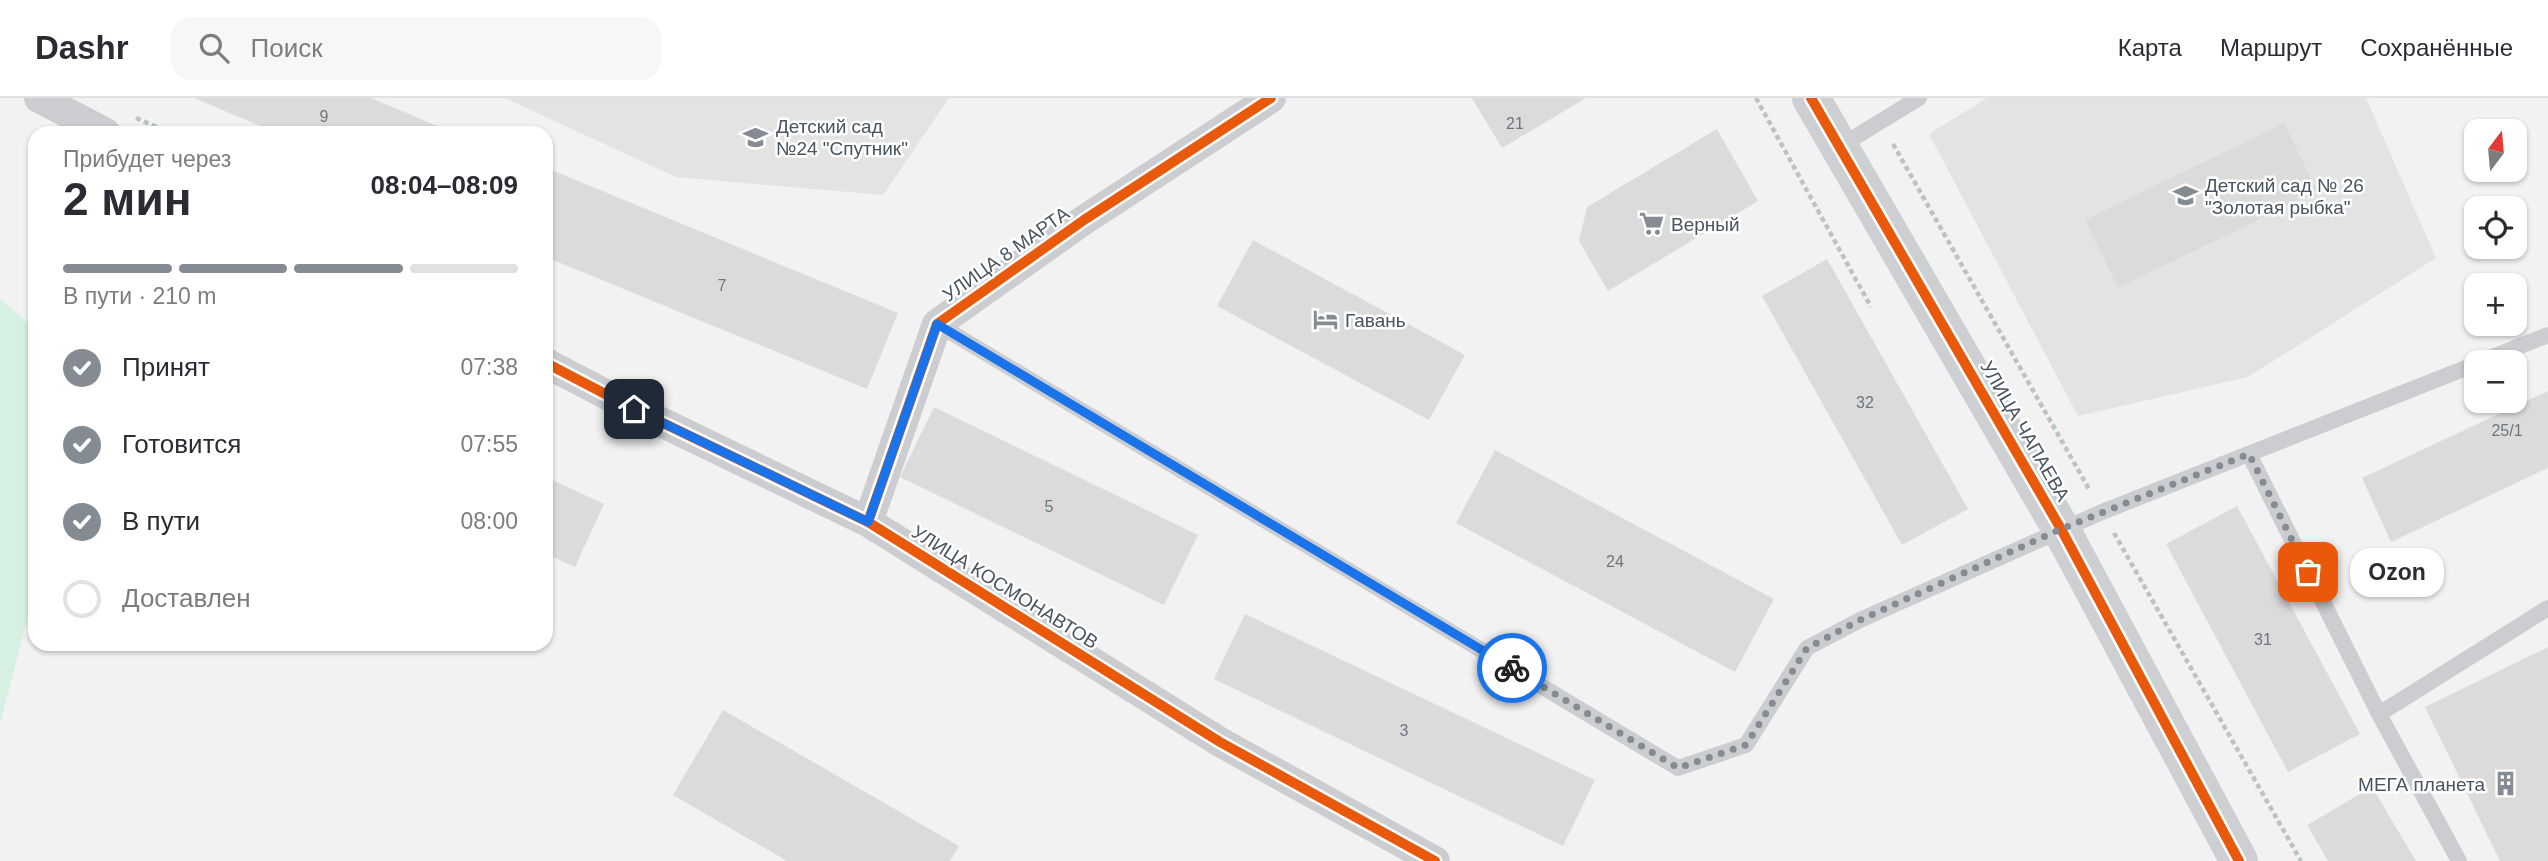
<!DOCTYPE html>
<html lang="ru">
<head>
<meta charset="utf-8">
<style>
  body { margin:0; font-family:Arial,sans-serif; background:#f7f7f7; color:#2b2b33; height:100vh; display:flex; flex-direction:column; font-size:26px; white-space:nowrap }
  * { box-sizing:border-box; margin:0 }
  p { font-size:23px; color:#7c7c81 }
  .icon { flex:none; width:38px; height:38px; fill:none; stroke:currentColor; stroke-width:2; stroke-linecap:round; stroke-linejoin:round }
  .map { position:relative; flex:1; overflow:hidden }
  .panel { position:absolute; left:28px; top:28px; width:525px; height:525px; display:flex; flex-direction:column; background:#fff; border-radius:21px; box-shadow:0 2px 5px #0004 }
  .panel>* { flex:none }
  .needle { width:46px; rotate:16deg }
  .controls { position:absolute; left:2464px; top:21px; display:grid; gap:14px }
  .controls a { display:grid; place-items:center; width:63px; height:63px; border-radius:14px; background:#fff; box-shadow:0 2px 5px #0004; font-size:35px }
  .pin { position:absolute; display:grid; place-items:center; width:60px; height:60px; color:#fff; margin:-30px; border-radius:14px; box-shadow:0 4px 10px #0006 }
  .courier { position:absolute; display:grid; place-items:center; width:70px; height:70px; margin:-35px; border:5px solid #1a73e8; border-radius:50%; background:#fff; color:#222; box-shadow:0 2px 9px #0007 }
  .bubble { position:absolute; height:49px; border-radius:21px; background:#fff; box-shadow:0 2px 5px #0004; font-size:23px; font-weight:700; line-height:49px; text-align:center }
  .overview em { font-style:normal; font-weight:700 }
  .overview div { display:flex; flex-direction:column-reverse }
  .overview { display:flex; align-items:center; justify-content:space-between; height:119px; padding:0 35px }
  h1 { font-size:46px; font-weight:700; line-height:52px }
  .bar { display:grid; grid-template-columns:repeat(4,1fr); gap:10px 7px; align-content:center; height:84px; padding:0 35px }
  .bar i { height:9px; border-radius:5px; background:#e1e1e2 }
  .bar .selected { background:#848b92 }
  .bar p { grid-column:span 4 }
  ol { padding:0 35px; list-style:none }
  li { display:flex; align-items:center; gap:21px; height:77px }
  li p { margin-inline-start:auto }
  li .icon { padding:7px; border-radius:50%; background:#848b92; color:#fff; stroke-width:4 }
  li:last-child { color:#7c7c81 }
  li i { width:38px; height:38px; border:4px solid #e1e1e2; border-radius:50% }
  header { display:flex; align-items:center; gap:42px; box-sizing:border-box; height:98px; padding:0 35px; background:#fff; border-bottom:2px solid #e1e1e2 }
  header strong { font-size:33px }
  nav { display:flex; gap:38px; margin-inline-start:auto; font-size:24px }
  .search { width:490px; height:63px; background:#f7f7f7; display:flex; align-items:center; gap:18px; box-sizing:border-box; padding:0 24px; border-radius:21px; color:#7c7c81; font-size:26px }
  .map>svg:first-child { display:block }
</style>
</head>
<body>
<header>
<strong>Dashr</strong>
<div class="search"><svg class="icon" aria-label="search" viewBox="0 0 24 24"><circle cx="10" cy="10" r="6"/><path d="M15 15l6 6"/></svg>Поиск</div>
<nav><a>Карта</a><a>Маршрут</a><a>Сохранённые</a></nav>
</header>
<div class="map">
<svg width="2548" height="763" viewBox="0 0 2548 763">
  <rect width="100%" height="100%" fill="#f2f2f2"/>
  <path fill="#e4e3e4" d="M505 0H949L883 97 676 79Z
    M1987 0H2366L2436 160 2248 279 2078 318 1929 36Z"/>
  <path fill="#d6f1e1" d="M0 201 35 231V491L0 626Z"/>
  <path fill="#dbdbdc" d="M194 0H371L454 35H277Z
    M1472 0H1586L1502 50Z
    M2284 25 2317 93 2118 190 2085 122Z
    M1717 31 1758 103 1608 193 1579 143 1587 109Z
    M549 71 898 215 867 291 546 159V77Z
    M1253 142 1465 257 1429 322 1217 208Z
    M1827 161 1968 411 1902 447 1762 198Z
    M2548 293V370L2391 444 2362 380Z
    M934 309 1198 437 1164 507 900 379Z
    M1495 352 1774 501 1735 574 1456 425Z
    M546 379 604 406 575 469 546 456Z
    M2237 408 2360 636 2288 674 2166 446Z
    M1245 516 1595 682 1563 748 1214 581Z
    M2548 549V763H2500L2425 609Z
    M723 612 959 748 950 763H787L673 697Z
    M2372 689 2416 763H2328L2307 727Z"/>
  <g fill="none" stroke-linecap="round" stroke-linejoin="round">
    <path stroke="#b9c5c2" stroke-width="4.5" stroke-dasharray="5 3.5" stroke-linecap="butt" d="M1756 0 1871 209
      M136 20 171 35
      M1893 46 2089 391
      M2114 435 2301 763"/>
    <path stroke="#cbcdd0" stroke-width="16" d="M1839 49 1919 0
      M937 226 1678 670 1746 647 1807 550 1860 522 2102 414 2476 266
      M2480 264 2548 237
      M2249 356 2379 616
      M2459 763 2379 616 2548 510"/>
    <path stroke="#cbcdd0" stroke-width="30" d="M39 0 106 35
      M546 265 634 311 868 424 1220 644 1435 763
      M868 424 937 226 1084 122 1271 0"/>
    <path stroke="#cdcfd2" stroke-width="38" d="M1811 0 2061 431 2239 763"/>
    <defs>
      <path id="cycleway" d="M1811 0 2061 431 2239 763
        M546 265 634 311 868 424 1220 644 1435 763
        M868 424 937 226 1084 122 1271 0"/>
    </defs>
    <use href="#cycleway" stroke="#fff" stroke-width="15"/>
    <use href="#cycleway" stroke="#e8590c" stroke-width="10"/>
  </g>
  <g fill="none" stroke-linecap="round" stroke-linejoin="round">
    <path stroke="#848b92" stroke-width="7" stroke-dasharray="0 12.6" d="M1512 570 1678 670 1746 647 1807 550 1860 522 2061 431 2249 356 2308 474"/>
    <path stroke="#1a73e8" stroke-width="9" d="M634 311 868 424 937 226 1512 570"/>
  </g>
  <defs>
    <symbol id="school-bare" viewBox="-9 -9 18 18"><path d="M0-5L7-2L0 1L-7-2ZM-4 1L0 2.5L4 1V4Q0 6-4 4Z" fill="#848b92" stroke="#fff" stroke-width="2.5" paint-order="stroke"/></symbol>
    <symbol id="supermarket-bare" viewBox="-9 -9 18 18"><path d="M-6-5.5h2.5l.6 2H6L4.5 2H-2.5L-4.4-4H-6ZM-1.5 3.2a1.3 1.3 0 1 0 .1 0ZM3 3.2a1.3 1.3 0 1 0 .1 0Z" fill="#848b92" stroke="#fff" stroke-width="2.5" paint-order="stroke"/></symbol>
    <symbol id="hotel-bare" viewBox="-9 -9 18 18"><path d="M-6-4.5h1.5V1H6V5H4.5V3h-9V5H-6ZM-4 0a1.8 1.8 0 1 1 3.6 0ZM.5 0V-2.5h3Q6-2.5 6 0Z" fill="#848b92" stroke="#fff" stroke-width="2.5" paint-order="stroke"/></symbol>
    <symbol id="building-bare" viewBox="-9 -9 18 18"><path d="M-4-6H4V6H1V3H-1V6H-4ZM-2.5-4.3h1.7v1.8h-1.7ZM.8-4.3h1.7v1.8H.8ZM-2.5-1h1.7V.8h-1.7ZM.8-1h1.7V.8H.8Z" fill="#848b92" stroke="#fff" stroke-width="2.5" paint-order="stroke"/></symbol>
  </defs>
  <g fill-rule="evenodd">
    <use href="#school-bare" x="738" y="22" width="35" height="35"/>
    <use href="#school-bare" x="2168" y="80" width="35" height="35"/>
    <use href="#supermarket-bare" x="1634" y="108" width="35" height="35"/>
    <use href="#hotel-bare" x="1308" y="204" width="35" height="35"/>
    <use href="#building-bare" x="2488" y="668" width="35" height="35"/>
  </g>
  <g text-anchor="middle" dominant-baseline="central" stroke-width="5" stroke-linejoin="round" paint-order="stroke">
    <g font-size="16" fill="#6e767f">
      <text x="324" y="18">9</text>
      <text x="1515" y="25">21</text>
      <text x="722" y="187">7</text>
      <text x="1865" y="304">32</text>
      <text x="2507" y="332">25/1</text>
      <text x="1049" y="408">5</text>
      <text x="1615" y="463">24</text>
      <text x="2263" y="541">31</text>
      <text x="1404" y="632">3</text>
    </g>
    <g font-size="19" fill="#48545f" stroke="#fff" text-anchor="start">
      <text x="776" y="28">Детский сад<tspan x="776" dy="22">№24 "Спутник"</tspan></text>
      <text x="2205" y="87">Детский сад № 26<tspan x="2205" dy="22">"Золотая рыбка"</tspan></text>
      <text x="1671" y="126">Верный</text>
      <text x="1345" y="222">Гавань</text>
      <text x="2485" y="686" text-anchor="end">МЕГА планета</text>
    </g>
    <g font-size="19" fill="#48545f" stroke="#fff">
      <text transform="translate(1006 156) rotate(-35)">УЛИЦА 8 МАРТА</text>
      <text transform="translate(2025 333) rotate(60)">УЛИЦА ЧАПАЕВА</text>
      <text transform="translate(1005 489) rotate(32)">УЛИЦА КОСМОНАВТОВ</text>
    </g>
  </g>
</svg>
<div class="controls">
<a><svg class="needle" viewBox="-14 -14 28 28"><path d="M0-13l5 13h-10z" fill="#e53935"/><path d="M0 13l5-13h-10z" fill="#7c7c81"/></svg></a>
<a><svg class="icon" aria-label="locate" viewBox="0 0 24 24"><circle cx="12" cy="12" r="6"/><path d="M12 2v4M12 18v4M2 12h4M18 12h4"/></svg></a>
<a>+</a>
<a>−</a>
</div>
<div class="pin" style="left:2308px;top:474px;background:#ea580c"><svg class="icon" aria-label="bag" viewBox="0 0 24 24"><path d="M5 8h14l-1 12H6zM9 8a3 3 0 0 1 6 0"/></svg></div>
<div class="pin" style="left:634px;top:311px;background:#1f2937"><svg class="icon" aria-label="home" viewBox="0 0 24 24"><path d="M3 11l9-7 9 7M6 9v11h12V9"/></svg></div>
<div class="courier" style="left:1512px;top:570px"><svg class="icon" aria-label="bike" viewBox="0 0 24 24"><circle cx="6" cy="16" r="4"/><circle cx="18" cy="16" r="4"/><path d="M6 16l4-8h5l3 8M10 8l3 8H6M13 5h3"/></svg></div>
<div class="bubble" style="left:2350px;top:450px;width:94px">Ozon</div>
<section class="panel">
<div class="overview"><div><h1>2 мин</h1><p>Прибудет через</p></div><em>08:04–08:09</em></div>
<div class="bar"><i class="selected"></i><i class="selected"></i><i class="selected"></i><i></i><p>В пути · 210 m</p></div>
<ol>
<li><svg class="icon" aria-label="check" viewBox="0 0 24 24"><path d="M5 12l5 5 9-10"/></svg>Принят<p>07:38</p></li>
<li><svg class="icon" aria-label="check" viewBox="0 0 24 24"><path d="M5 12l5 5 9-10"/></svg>Готовится<p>07:55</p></li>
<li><svg class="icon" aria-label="check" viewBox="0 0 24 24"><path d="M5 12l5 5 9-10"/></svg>В пути<p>08:00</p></li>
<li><i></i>Доставлен</li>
</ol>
</section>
</div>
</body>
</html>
